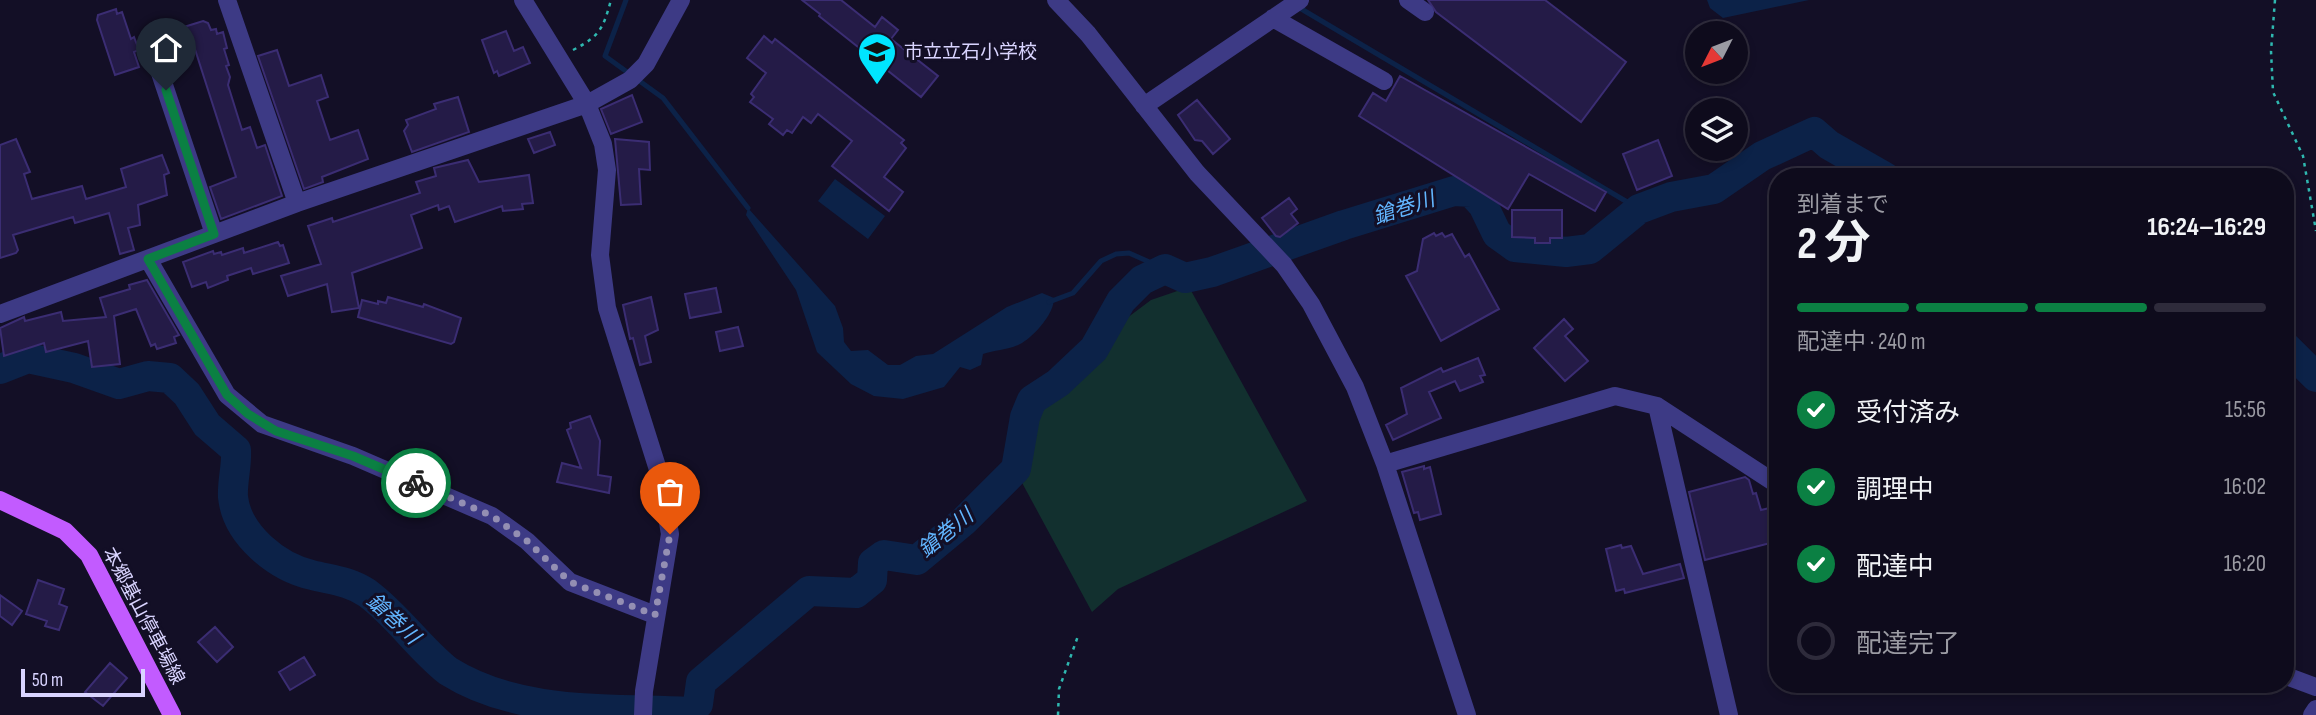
<!DOCTYPE html>
<html lang="ja">
<head>
<meta charset="utf-8">
<style>
  body { margin:0; font-family:"Sofia Sans Condensed","Noto Sans JP",sans-serif; background:#171425; color:#f1f3f6; height:100vh; display:flex; flex-direction:column; font-size:26px; white-space:nowrap }
  * { box-sizing:border-box; margin:0 }
  p { font-size:23px; color:#9b9ba3 }
  .icon { flex:none; width:38px; height:38px; fill:none; stroke:currentColor; stroke-width:2; stroke-linecap:round; stroke-linejoin:round }
  .map { position:relative; flex:1; overflow:hidden }
  .sheet { position:absolute; left:1769px; top:168px; width:525px; height:525px; display:flex; flex-direction:column; background:#0e0b1c; border-radius:28px; box-shadow:0 4px 10px #0003,0 0 0 2px #2e2b3b }
  .sheet>* { flex:none }
  .needle { width:46px; rotate:228deg }
  .buttons { position:absolute; left:1685px; top:21px; display:grid; gap:14px }
  .buttons a { display:grid; place-items:center; width:63px; height:63px; border-radius:50%; background:#0e0b1c; box-shadow:0 4px 10px #0003,0 0 0 2px #2e2b3b; font-size:35px }
  .scale { position:absolute; left:21px; bottom:18px; width:124px; box-sizing:border-box; padding-left:7px; border:4px solid #d9d4ff; border-top:0; font-size:19px; line-height:24px; white-space:nowrap; color:#d9d4ff; -webkit-text-stroke:5px #130f26; paint-order:stroke }
  .pin { position:absolute; display:grid; place-items:center; width:60px; height:60px; color:#fff; margin:-72px -30px; border-radius:50% 50% 50% 0; rotate:-45deg; box-shadow:0 0 7px #0007 }
  .pin .icon { rotate:45deg }
  .courier { position:absolute; display:grid; place-items:center; width:70px; height:70px; margin:-35px; border:5px solid #0b8043; border-radius:50%; background:#fff; color:#222; box-shadow:0 2px 9px #0007 }
  .headline em { font-style:normal; font-weight:700 }
  .headline div { display:flex; flex-direction:column-reverse }
  .headline { display:flex; align-items:center; justify-content:space-between; height:119px; padding:0 28px }
  h1 { font-size:46px; font-weight:700; line-height:52px }
  .bar { display:grid; grid-template-columns:repeat(4,1fr); gap:10px 7px; align-content:center; height:84px; padding:0 28px }
  .bar i { height:9px; border-radius:5px; background:#2e2b3b }
  .bar .selected { background:#0b8043 }
  .bar p { grid-column:span 4 }
  ol { padding:0 28px; list-style:none }
  li { display:flex; align-items:center; gap:21px; height:77px }
  li p { margin-inline-start:auto }
  li .icon { padding:7px; border-radius:50%; background:#0b8043; color:#fff; stroke-width:4 }
  li:last-child { color:#9b9ba3 }
  li i { width:38px; height:38px; border:4px solid #2e2b3b; border-radius:50% }
  .map>svg:first-child { display:block }
</style>
</head>
<body>
<div class="map">
<svg width="2316" height="715" viewBox="0 0 2316 715">
  <rect width="100%" height="100%" fill="#130f26"/>
  <path fill="#12302f" d="M1189 287 1307 501 1118 589 1092 612 1020 479 1033 419 1043 401 1078 377 1123 321 1151 300Z"/>
  <path fill="#0c2248" d="M1707 0H1809L1723 18 1710 8Z
    M835 179 885 216 868 239 818 201Z
    M748 208 835 306 843 328 844 342 851 351 868 350 888 365H900L916 356 933 354 1007 307 1042 293 1054 298C1054 314 1035 335 1022 343 1010 350 995 350 983 354L981 365 970 370 960 367 944 387 903 399 874 396 851 384 817 352 796 290 746 215Z"/>
  <g fill="none" stroke-linecap="round" stroke-linejoin="round">
    <path stroke="#0c2248" stroke-width="5" d="M626 0 605 56 663 98 748 208
      M1298 7 1639 209
      M1049 302 1073 293 1101 261 1116 254 1129 253 1165 269"/>
    <path stroke="#0c2248" stroke-width="30" d="M2286 347 2316 377
      M0 369 28 358 74 368 119 384 148 376 170 378 187 394 207 425 236 450C237 466 232 482 233 497 237 535 277 567 312 575 332 580 349 581 367 593 397 615 419 648 448 671 518 715 606 708 689 712L698 704 701 682 809 591 856 593 872 580 873 563 884 555 917 560 964 521 1016 469 1025 417 1032 400 1058 383 1094 349 1121 301 1142 280 1165 269 1185 278 1212 272 1344 225 1454 191 1471 192 1483 205 1497 234 1515 247 1566 252 1590 249 1639 209 1671 197 1714 189 1762 156 1814 132 1829 145 1885 177"/>
  </g>
  <path fill="#241b47" stroke="#3b2d73" stroke-width="2" d="M802 0H841L875 27 882 17 898 30 891 39 938 76 921 97 819 16 820 14Z
    M1428 0H1545L1626 62 1581 122 1436 12Z
    M116 9 117 14 122 12 131 39 134 37 139 50 134 52 139 67 115 75 97 20 98 15Z
    M203 21 208 23 211 30 216 29 217 34 223 32 227 48 224 49 229 65 226 66 230 77 228 85 242 130 250 127 257 148 265 145 282 196 221 219 210 187 236 177 192 40 189 41 184 27Z
    M506 31 514 51 523 47 530 63 499 76 497 71 494 73 482 40Z
    M764 36 772 43 775 39 904 140 901 143 906 148 884 177 903 192 889 211 832 166 852 141 818 114 811 123 803 117 792 133 787 130 783 135 769 124 773 119 750 102 754 97 751 94 766 73 747 58Z
    M277 50 289 86 321 75 328 97 317 101 330 140 358 130 368 159 322 177 323 182 304 189 258 56Z
    M1400 76 1606 192 1595 211 1529 174 1508 209 1359 116 1373 93 1386 101Z
    M632 95 642 122 611 134 601 109Z
    M458 97 469 132 412 152 404 131 408 125 406 120 436 109 434 104Z
    M1197 100 1230 139 1213 154 1202 141 1195 140 1178 115Z
    M550 132 555 145 534 153 528 139Z
    M16 139 30 172 24 174 32 199 82 186 86 199 126 187 121 169 162 155 169 173 164 175 167 195 138 205 140 225 128 228 134 250 120 254 109 213 75 223 73 217 13 235 18 250 16 253 0 258V145Z
    M615 139 649 142 650 170 639 169 641 204 621 205Z
    M1658 140 1672 176 1637 190 1623 154Z
    M468 160 479 182 529 175 533 203 522 204 523 209 503 211 502 206 455 222 449 206 439 210 438 205 411 215 422 248 352 273 359 308 332 312 327 284 288 296 281 276 321 264 308 226 332 218 333 222 420 193 416 182 436 176 434 168Z
    M1289 198 1297 209 1291 214 1298 223 1280 237 1276 236 1262 218Z
    M1512 210H1562V238H1550V243H1535V238L1512 237Z
    M1434 233 1436 236 1442 233 1445 237 1452 234 1465 257 1469 254 1499 309 1441 341 1406 276 1417 271 1423 239Z
    M278 242 280 246 283 245 289 263 253 274 251 268 227 276 228 280 208 288 206 282 192 287 183 262 213 251 214 254 221 252 222 255 243 248 244 253Z
    M147 280 179 335 174 337 176 343 157 349 155 344 151 346 136 309 114 316 120 364 92 367 88 341 46 352 44 343 4 356 0 328 24 317 25 321 61 312 63 321 106 317 100 298 130 289 129 285Z
    M716 288 721 312 690 318 685 294Z
    M388 297 423 307 424 304 461 318 454 342 451 344 358 317 362 300 378 304V301L386 303Z
    M651 297 658 330 645 336 651 362 640 365 633 338 630 339 623 305Z
    M1564 319 1573 329 1565 336 1588 361 1565 381 1534 348Z
    M738 327 743 346 720 351 716 332Z
    M1478 358 1485 375 1480 376 1483 382 1460 391 1455 381 1429 392 1441 418 1393 440 1386 425 1407 414 1401 388 1441 368 1443 372Z
    M590 416 600 441 598 475 611 477 609 493 557 482 562 463 581 468 567 430 571 428 570 423Z
    M1424 466V469L1430 467 1441 514 1420 520 1418 512 1414 513 1402 472Z
    M1745 477 1749 480 1753 494 1756 493 1761 510 1778 506V541L1705 560 1689 492Z
    M1621 545 1622 548 1631 546 1643 574 1680 564 1684 578 1625 593 1624 589 1616 591 1606 549Z
    M38 580 64 589 59 604 67 607 59 630 45 626 47 621 26 614Z
    M0 595 22 611 12 625 0 616Z
    M215 627 233 647 217 662 198 642Z
    M304 657 315 675 290 690 279 672Z
    M110 663 127 678 103 706 85 692Z"/>
  <g fill="none" stroke-linecap="round" stroke-linejoin="round">
    <path stroke="#2fb8b0" stroke-width="2.5" stroke-dasharray="3.5 5" stroke-linecap="butt" d="M2275 0 2271 51 2273 92 2303 156 2316 231
      M573 50C600 36 603 29 611 0
      M1058 715 1059 689 1078 636"/>
    <path stroke="#3d3a85" stroke-width="18" d="M227 0 297 203
      M523 0 587 104 603 144 607 170 600 255 607 308 660 476 670 534 644 691 643 715
      M1056 0 1088 34 1197 173 1284 265 1311 304 1355 387 1385 464 1467 715
      M1408 0 1425 12
      M1273 18 1384 81
      M159 70 214 234
      M1144 106 1300 0
      M148 259 227 395 262 424 353 456 492 516 527 541 570 582 655 615
      M0 314 297 203 587 104 630 80 646 64 681 0
      M1657 406 1729 715
      M1385 464 1615 396 1657 406 1778 485
      M2286 676 2316 687
      M2312 715 2316 709"/>
    <path stroke="#c25bff" stroke-width="18" d="M0 500 65 531 89 555 172 715"/>
  </g>
  <g fill="none" stroke-linecap="round" stroke-linejoin="round">
    <path stroke="#948fb3" stroke-width="7" stroke-dasharray="0 12.6" d="M416 483 492 516 527 541 570 582 655 615 670 534"/>
    <path stroke="#0b8043" stroke-width="9" d="M166 90 214 234 148 259 227 395 248 414 276 431 353 456 416 483"/>
  </g>
  <defs>
    <symbol id="school-pin" viewBox="-11 -11 22 30"><path d="M0 17L-7.5 6A9.5 9.5 0 1 1 7.5 6Z" fill="#00e5ff" stroke="#130f26"/><path d="M0-5L7-2L0 1L-7-2ZM-4 1L0 2.5L4 1V4Q0 6-4 4Z" fill="#111"/></symbol>
  </defs>
  <g fill-rule="evenodd">
    <use href="#school-pin" x="855" y="30" width="44" height="60"/>
  </g>
  <g text-anchor="middle" dominant-baseline="central" stroke-width="6" stroke-linejoin="round" paint-order="stroke">
    <g font-size="19" fill="#d9d4ff" stroke="#130f26" text-anchor="start">
      <text x="904" y="52">市立立石小学校</text>
    </g>
    <g font-size="19" fill="#d9d4ff" stroke="#130f26">
      <text transform="translate(143 616) rotate(62)">本郷基山停車場線</text>
    </g>
    <g font-size="21" font-style="italic" fill="#62b6ff" stroke="#130f26">
      <text transform="translate(1404 208) rotate(-18)">鎗巻川</text>
      <text transform="translate(946 533) rotate(-39)">鎗巻川</text>
      <text transform="translate(393 619) rotate(43)">鎗巻川</text>
    </g>
  </g>
</svg>
<div class="buttons">
<a><svg class="needle" viewBox="-14 -14 28 28"><path d="M0-13l5 13h-10z" fill="#e53935"/><path d="M0 13l5-13h-10z" fill="#9b9ba3"/></svg></a>
<a><svg class="icon" aria-label="layers" viewBox="0 0 24 24"><path d="M12 4l9 5-9 5-9-5zM3 14l9 5 9-5"/></svg></a>
</div>
<div class="scale">50 m</div>
<div class="pin" style="left:670px;top:534px;background:#ea580c"><svg class="icon" aria-label="bag" viewBox="0 0 24 24"><path d="M5 8h14l-1 12H6zM9 8a3 3 0 0 1 6 0"/></svg></div>
<div class="pin" style="left:166px;top:90px;background:#1f2937"><svg class="icon" aria-label="home" viewBox="0 0 24 24"><path d="M3 11l9-7 9 7M6 9v11h12V9"/></svg></div>
<div class="courier" style="left:416px;top:483px"><svg class="icon" aria-label="bike" viewBox="0 0 24 24"><circle cx="6" cy="16" r="4"/><circle cx="18" cy="16" r="4"/><path d="M6 16l4-8h5l3 8M10 8l3 8H6M13 5h3"/></svg></div>
<section class="sheet">
<div class="headline"><div><h1>2 分</h1><p>到着まで</p></div><em>16:24–16:29</em></div>
<div class="bar"><i class="selected"></i><i class="selected"></i><i class="selected"></i><i></i><p>配達中 · 240 m</p></div>
<ol>
<li><svg class="icon" aria-label="check" viewBox="0 0 24 24"><path d="M5 12l5 5 9-10"/></svg>受付済み<p>15:56</p></li>
<li><svg class="icon" aria-label="check" viewBox="0 0 24 24"><path d="M5 12l5 5 9-10"/></svg>調理中<p>16:02</p></li>
<li><svg class="icon" aria-label="check" viewBox="0 0 24 24"><path d="M5 12l5 5 9-10"/></svg>配達中<p>16:20</p></li>
<li><i></i>配達完了</li>
</ol>
</section>
</div>
</body>
</html>
